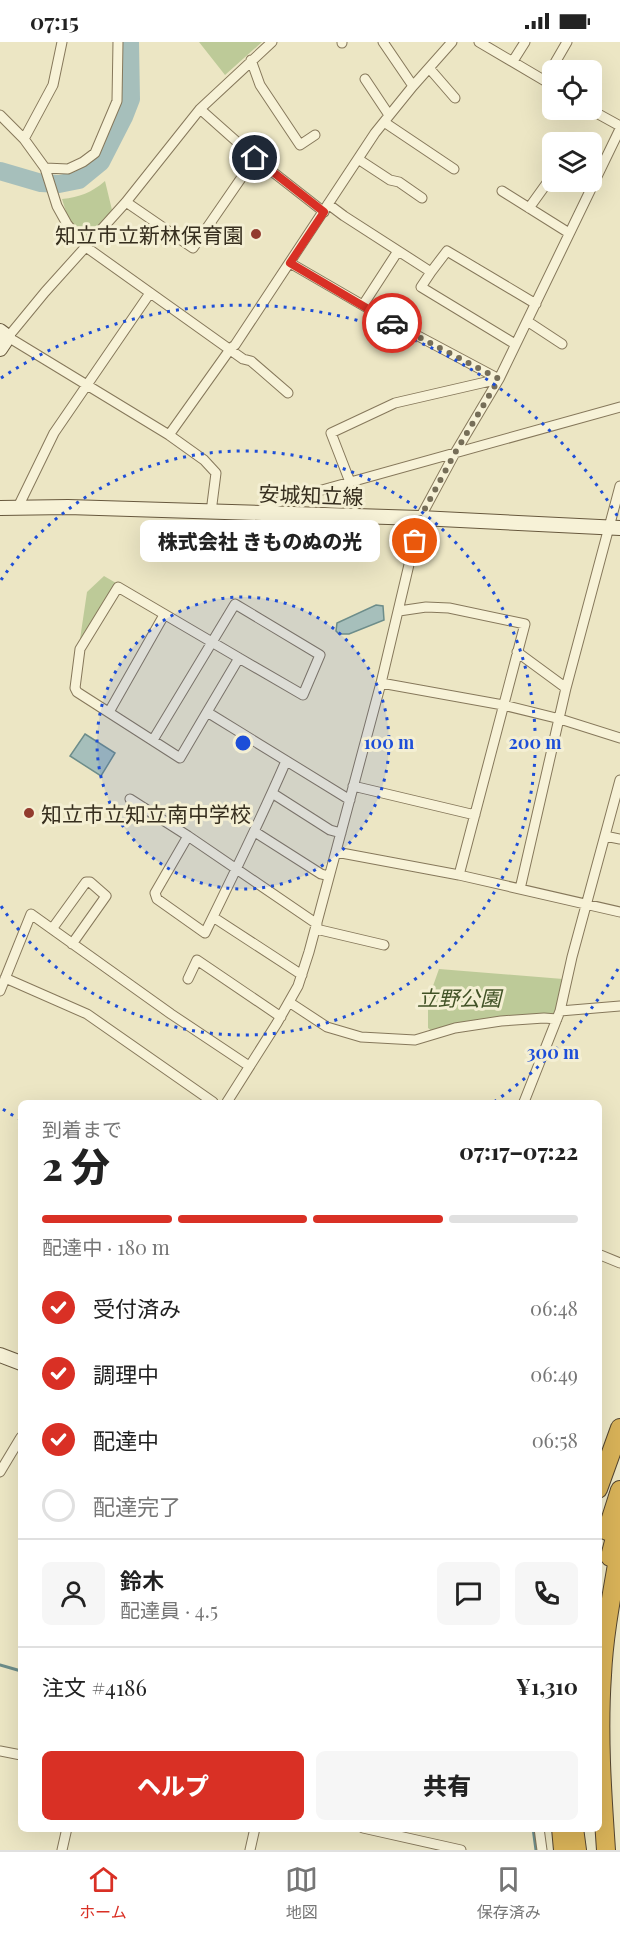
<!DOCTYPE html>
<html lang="ja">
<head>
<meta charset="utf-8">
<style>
  body { margin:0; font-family:"Playfair Display","Noto Sans JP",serif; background:#f6f6f6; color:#222; height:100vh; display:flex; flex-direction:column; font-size:22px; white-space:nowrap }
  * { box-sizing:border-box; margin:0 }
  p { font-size:20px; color:#767676 }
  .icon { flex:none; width:33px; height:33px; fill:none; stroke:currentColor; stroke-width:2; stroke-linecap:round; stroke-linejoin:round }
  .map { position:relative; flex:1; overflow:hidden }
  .drawer { position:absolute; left:18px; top:1058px; width:584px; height:732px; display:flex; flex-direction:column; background:#fff; border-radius:9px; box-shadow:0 6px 24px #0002 }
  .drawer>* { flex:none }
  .fabs { position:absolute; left:542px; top:18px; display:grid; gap:12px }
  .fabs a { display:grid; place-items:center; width:60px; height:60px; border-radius:9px; background:#fff; box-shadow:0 6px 24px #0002; font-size:30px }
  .pin { position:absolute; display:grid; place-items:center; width:51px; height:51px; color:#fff; margin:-26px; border:3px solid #fff; border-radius:50%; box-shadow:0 2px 6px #0007 }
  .courier { position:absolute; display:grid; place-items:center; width:60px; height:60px; margin:-30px; border:4px solid #d93025; border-radius:50%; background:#fff; color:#222; box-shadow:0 2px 8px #0007 }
  .bubble { position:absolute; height:42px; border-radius:9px; background:#fff; box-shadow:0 6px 24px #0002; font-size:20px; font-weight:800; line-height:42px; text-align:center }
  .head em { font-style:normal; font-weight:800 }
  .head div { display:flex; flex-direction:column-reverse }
  .head { display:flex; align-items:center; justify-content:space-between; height:102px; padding:0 24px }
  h1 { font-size:39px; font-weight:800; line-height:45px }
  .bar { display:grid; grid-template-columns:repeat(4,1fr); gap:9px 6px; align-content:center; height:72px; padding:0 24px }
  .bar i { height:8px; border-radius:4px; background:#e0e0e0 }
  .bar .on { background:#d93025 }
  .bar p { grid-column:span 4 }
  .line { display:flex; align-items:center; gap:15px; padding:0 24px; border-top:2px solid #e0e0e0 }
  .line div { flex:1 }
  .round { display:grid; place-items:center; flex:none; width:63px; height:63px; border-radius:9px; background:#f6f6f6 }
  ol { padding:0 24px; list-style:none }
  li { display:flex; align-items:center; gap:18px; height:66px }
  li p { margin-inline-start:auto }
  li .icon { padding:6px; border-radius:50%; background:#d93025; color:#fff; stroke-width:4 }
  li:last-child { color:#767676 }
  li i { width:33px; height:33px; border:3px solid #e0e0e0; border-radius:50% }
  .action { display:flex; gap:12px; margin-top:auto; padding:12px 24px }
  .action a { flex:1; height:69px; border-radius:9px; background:#d93025; color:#fff; font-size:24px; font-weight:800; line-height:69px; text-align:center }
  .action a+a { background:#f6f6f6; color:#222 }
  .status { display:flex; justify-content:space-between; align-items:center; height:42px; padding:0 30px; background:#fff; direction:ltr }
  .status svg { height:16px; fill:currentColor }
  .dock { display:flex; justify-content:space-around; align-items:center; height:84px; border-top:2px solid #e0e0e0; background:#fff; font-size:16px; color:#767676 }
  .dock a { display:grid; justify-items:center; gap:3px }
  .dock .on { color:#d93025 }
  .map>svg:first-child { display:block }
</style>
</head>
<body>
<div class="status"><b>07:15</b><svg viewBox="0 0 49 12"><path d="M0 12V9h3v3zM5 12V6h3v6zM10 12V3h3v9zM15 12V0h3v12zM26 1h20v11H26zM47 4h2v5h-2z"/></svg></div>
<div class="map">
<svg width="620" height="1808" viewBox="0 0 620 1808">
  <rect width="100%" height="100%" fill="#ece6c4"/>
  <path fill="#bdca98" d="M199 0H262L225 33Z
    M105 139 112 168 90 194 84 195 69 179 62 157C80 155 91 151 105 139Z
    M104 534 116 541 79 604 87 550Z
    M439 927 563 937 555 974 433 990 428 986V958Z"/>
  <path fill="#a6bfbb" stroke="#6d8d8a" stroke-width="1.5" d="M376 563 383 564 384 578 349 592H339L336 589 337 581Z
    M85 692 115 711 101 734 70 714Z"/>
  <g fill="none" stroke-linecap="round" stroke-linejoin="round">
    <path stroke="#6d8d8a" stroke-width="3" d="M0 1623 21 1629
      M533 1786 536 1808"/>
    <path stroke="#a6bfbb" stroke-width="18" d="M0 129 41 141 59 142 79 138 101 120 124 75 131 57 130 0"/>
    <defs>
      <path id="street" d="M342 0V1
        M383 0 413 44
        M479 0 552 43
        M251 18 260 43 300 103 315 93
        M513 19 525 0
        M429 26 455 56
        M365 37 389 73
        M545 38 567 0
        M200 67 255 116 324 170
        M591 68 620 84
        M0 73 24 97 45 126 57 164 67 182 86 205 243 317 251 319 288 351
        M384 80 454 127
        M24 97 53 43 62 0
        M358 117 390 138 399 140 422 156
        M45 126 68 127 83 120 95 111 117 59 118 0
        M502 149 569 191
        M126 160 193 206 255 116
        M328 162 344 174 431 230 447 209 536 262
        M529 166 552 134
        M290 221 390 279 499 337
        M431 230 421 245 515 302
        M363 263 398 209
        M527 279 562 302
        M169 393 231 306 235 303 375 91 413 44 452 0
        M350 440 331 391 395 361 499 337
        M18 465 54 391 150 251
        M211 470 216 431 204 418 169 393 8 295 45 250 126 160 200 67 272 0
        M261 471 268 463 620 365
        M399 569 426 565 449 566 525 582 459 833
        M517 610 566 646
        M381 641 503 663 560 677 620 696
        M109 670 164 573
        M207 670 239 616 118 545 80 607 75 646 77 650 180 716 207 670 350 758
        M153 698 235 562 320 613 303 653 239 616
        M286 719C261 777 233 834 205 891L157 857 155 851 188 794 317 882
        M353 744 475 773
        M272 751 330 788 341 791
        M130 757 188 794
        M255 790 321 832 329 834
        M605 794 620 797
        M336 810 459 833 620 870
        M520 847 566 646 620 444
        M213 875 302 933
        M52 887 86 840H90L106 854 72 902
        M316 887 384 903
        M5 936 87 972 213 1060
        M188 937 197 918 281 975
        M0 949 31 872 171 972 249 1024
        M289 960 327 985 361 995 415 998 455 986 501 979 544 976 557 977
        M560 969 620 964
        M227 1060 277 981 298 944 309 910 381 641 420 476 455 411 499 337 620 87
        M524 1060 560 969 572 915 620 738
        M598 1212 620 1221
        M0 1430 21 1395
        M0 1709 21 1713
        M363 1786 461 1808
        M539 1786 542 1808
        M62 1808 67 1786
        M250 1808 255 1786"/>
      <path id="secondary" d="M0 289 8 295 0 307
        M0 466 68 465 420 476 620 486
        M0 1313 21 1321"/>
      <path id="highway" d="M598 1447 620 1386
        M607 1489 620 1448
        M610 1515 620 1476
        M561 1786 563 1808
        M574 1786 577 1808
        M606 1808C602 1750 598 1691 602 1633 604 1590 613 1547 620 1505"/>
    </defs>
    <use href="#street" stroke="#86785b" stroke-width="11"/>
    <use href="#secondary" stroke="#68593e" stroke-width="16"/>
    <use href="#highway" stroke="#54452f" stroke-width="20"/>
    <use href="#street" stroke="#f7f2d7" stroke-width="9"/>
    <use href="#secondary" stroke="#f7f2d7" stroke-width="14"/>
    <use href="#highway" stroke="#d8b258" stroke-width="18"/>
  </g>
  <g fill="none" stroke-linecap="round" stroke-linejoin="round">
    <path stroke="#766e58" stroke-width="6" stroke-dasharray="0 10.8" d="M392 281 499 337 455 411 420 476 415 499"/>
    <path stroke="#d93025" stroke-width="8" d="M255 116 324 170 290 221 392 281"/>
  </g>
  <circle cx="243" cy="701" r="146" fill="#1d4ed8" fill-opacity=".12"/>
  <g fill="none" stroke="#1d4ed8" stroke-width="3" stroke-dasharray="3 6">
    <circle cx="243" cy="701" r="146"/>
    <path d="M1 538A292 292 0 1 1 1 864"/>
    <path d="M618 927A438 438 0 0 1 494 1060M21 1078A438 438 0 0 1 1 1066M1 336A438 438 0 0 1 618 475"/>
  </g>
  <g fill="#923b2e" stroke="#f4efd3" stroke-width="2">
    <circle cx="256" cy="192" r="6"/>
    <circle cx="29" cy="771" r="6"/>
  </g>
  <g text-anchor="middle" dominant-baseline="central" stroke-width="6" stroke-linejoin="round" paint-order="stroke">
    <g font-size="21" fill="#362e1e" stroke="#f4efd3" text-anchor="end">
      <text x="244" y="192">知立市立新林保育園</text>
      <text x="41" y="771" text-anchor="start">知立市立知立南中学校</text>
    </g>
    <g font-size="21" fill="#362e1e" stroke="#f4efd3">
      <text transform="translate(311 452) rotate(2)">安城知立線</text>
    </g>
    <g font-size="21" font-style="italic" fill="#415226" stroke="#f4efd3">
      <text x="459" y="955">立野公園</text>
    </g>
  </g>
  <circle cx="243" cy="701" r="9" fill="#1d4ed8" stroke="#f4efd3" stroke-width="3"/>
  <g font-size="18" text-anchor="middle" font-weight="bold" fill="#1d4ed8" stroke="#f4efd3" stroke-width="6" stroke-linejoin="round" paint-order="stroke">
    <text x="389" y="707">100 m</text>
    <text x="535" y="707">200 m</text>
    <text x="553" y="1017">300 m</text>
  </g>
</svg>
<div class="fabs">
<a><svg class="icon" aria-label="locate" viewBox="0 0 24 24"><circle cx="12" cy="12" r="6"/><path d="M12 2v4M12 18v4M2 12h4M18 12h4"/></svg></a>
<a><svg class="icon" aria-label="layers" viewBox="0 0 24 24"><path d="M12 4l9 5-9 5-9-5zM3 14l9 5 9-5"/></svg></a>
</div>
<div class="pin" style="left:415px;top:499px;background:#ea580c"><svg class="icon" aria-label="bag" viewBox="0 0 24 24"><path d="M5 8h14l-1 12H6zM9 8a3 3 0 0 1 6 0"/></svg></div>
<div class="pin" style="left:255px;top:116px;background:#1f2937"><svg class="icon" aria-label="home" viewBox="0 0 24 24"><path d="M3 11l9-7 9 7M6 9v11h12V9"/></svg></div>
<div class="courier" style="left:392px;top:281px"><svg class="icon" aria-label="car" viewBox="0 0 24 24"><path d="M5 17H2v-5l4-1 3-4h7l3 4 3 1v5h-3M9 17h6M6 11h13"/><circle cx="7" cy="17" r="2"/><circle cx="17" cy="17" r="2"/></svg></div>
<div class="bubble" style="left:140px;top:478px;width:240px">株式会社 きものぬの光</div>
<section class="drawer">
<div class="head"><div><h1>2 分</h1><p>到着まで</p></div><em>07:17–07:22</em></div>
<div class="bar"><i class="on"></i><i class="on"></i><i class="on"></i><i></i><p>配達中 · 180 m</p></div>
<ol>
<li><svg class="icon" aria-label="check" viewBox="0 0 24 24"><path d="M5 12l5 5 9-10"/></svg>受付済み<p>06:48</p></li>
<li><svg class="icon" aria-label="check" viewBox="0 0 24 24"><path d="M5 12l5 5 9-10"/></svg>調理中<p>06:49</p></li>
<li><svg class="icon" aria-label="check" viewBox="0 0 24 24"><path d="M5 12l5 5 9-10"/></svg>配達中<p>06:58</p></li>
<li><i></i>配達完了</li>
</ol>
<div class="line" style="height:108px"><a class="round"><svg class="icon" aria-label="person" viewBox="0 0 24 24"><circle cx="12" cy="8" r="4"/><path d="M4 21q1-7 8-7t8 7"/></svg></a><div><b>鈴木</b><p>配達員 · 4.5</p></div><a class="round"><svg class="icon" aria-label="chat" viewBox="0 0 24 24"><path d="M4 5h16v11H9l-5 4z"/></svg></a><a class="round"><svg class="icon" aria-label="phone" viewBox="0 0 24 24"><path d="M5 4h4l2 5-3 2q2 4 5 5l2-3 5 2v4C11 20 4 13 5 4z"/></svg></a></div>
<div class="line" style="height:78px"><div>注文 #4186</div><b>¥1,310</b></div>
<div class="action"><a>ヘルプ</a><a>共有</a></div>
</section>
</div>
<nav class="dock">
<a class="on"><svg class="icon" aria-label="home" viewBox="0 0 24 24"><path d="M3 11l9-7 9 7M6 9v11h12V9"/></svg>ホーム</a>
<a><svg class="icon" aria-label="map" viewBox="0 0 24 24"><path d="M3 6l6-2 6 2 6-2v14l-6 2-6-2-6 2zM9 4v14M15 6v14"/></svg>地図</a>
<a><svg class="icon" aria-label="saved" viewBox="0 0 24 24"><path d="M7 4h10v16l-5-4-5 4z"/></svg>保存済み</a>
</nav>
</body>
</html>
